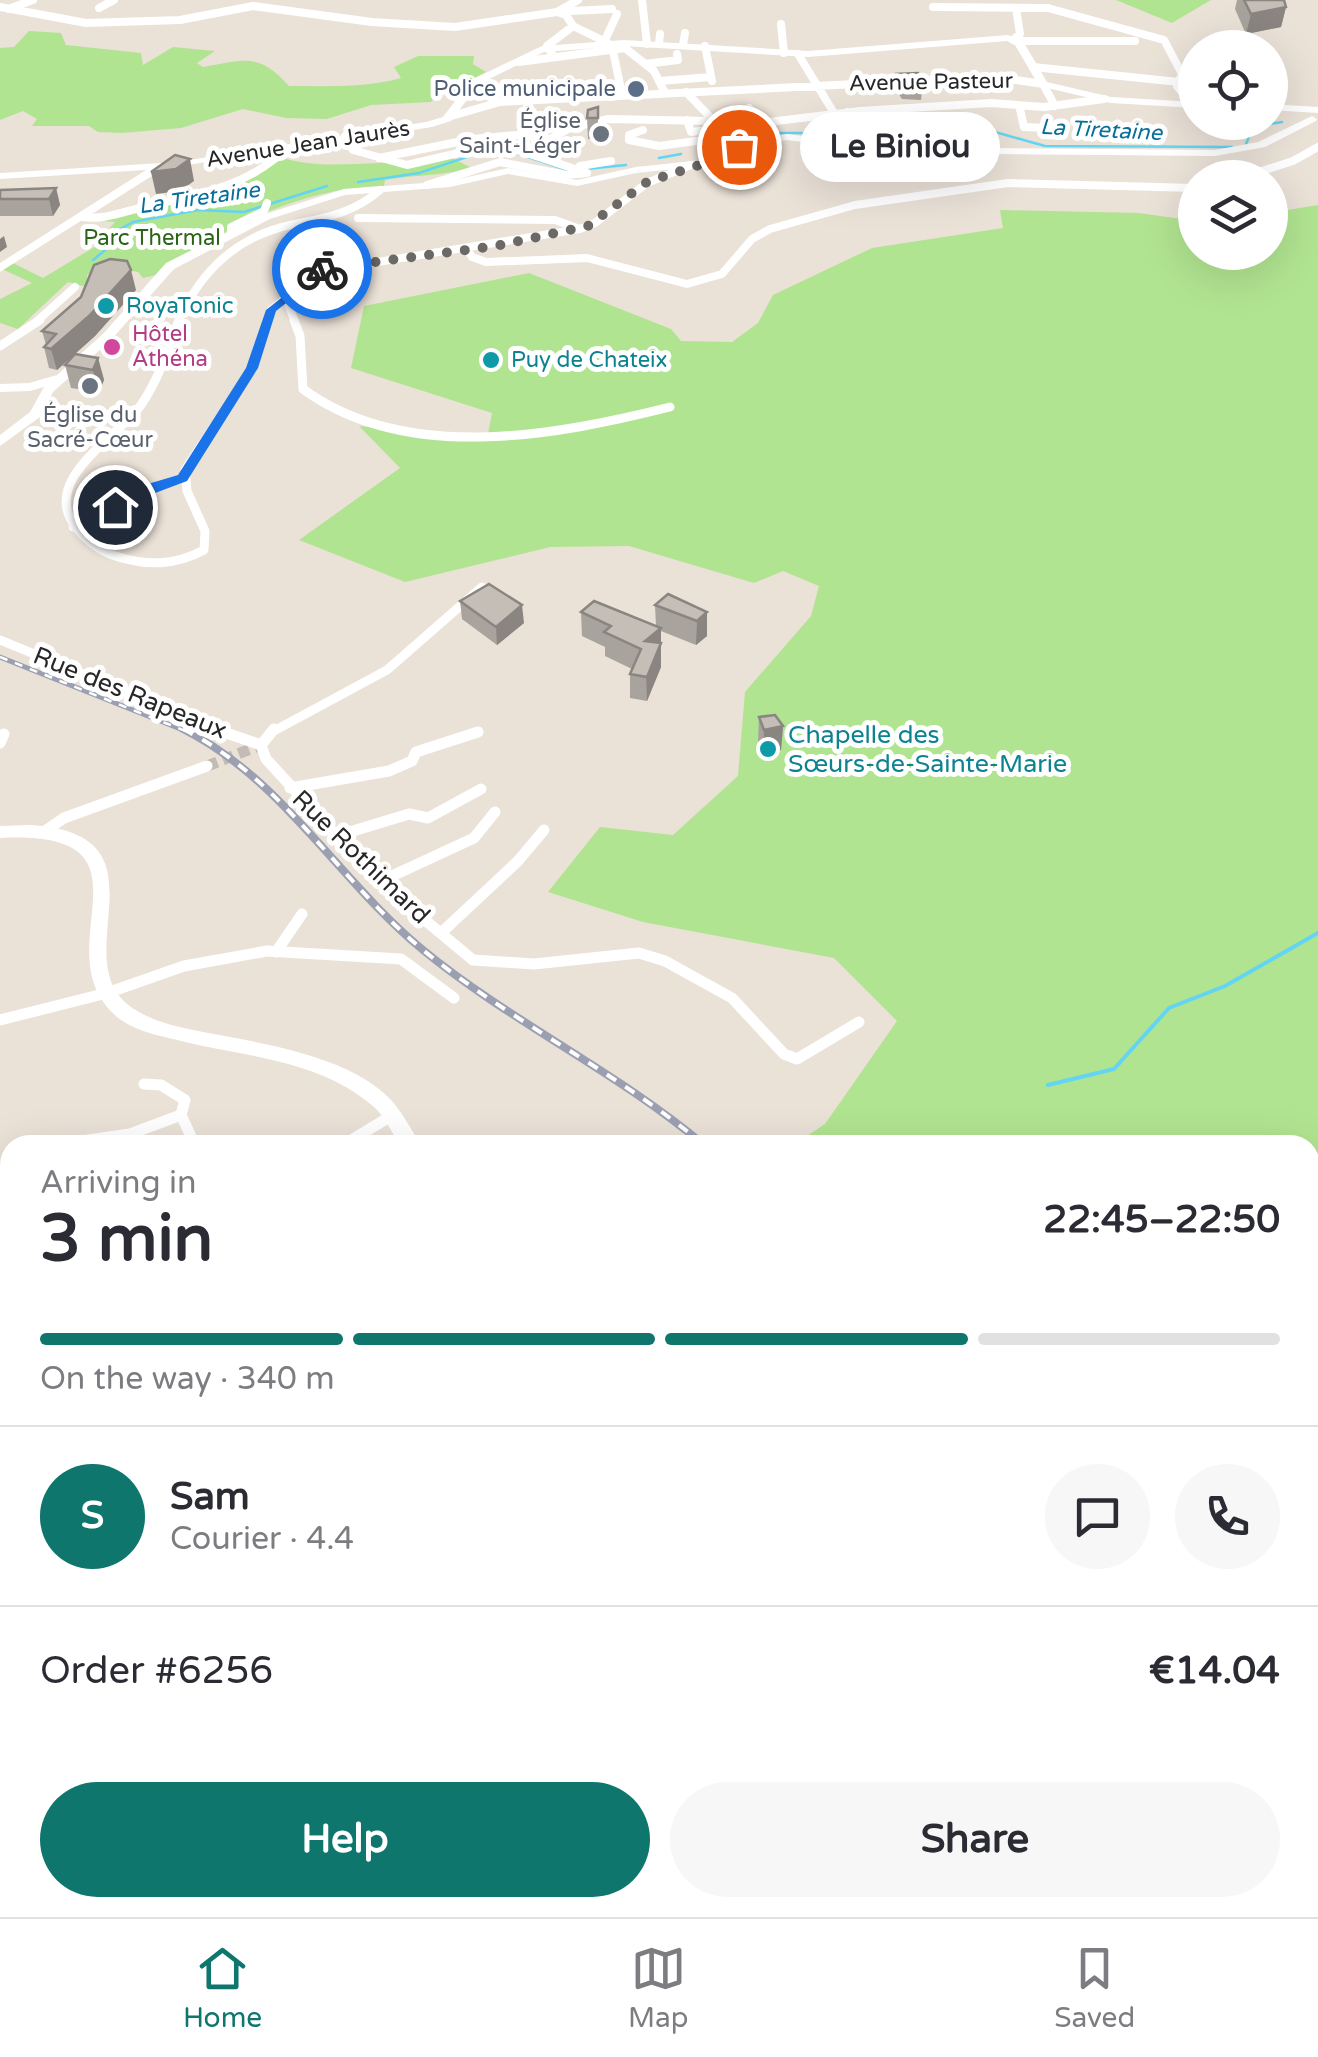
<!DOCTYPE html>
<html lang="en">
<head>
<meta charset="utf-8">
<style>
  body { margin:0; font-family:"Varela Round",sans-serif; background:#f7f7f7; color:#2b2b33; height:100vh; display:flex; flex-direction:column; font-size:38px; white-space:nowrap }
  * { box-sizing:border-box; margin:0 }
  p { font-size:32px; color:#7c7c81 }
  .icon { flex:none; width:55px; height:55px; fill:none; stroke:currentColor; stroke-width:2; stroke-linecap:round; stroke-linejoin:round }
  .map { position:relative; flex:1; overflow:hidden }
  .sheet { position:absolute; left:0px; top:1135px; width:1320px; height:782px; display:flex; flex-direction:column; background:#fff; border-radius:30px 30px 0 0; box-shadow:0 10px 40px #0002 }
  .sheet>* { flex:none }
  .tools { position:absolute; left:1178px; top:30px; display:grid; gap:20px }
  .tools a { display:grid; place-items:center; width:110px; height:110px; border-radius:50%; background:#fff; box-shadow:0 10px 40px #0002; font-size:50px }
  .pin { position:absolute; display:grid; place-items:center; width:85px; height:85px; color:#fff; margin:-42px; border:5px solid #fff; border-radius:50%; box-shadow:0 2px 10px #0007 }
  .courier { position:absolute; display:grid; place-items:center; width:100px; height:100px; margin:-50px; border:8px solid #1a73e8; border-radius:50%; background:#fff; color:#222; box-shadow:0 2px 12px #0007 }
  .bubble { position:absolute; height:70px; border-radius:35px; background:#fff; box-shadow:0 10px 40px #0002; font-size:32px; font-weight:800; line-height:70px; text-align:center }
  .overview em { font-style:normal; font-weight:800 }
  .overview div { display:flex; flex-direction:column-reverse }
  .overview { display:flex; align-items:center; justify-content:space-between; height:170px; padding:0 40px }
  h1 { font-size:65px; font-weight:800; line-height:75px }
  .bar { display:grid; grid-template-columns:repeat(4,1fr); gap:15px 10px; align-content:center; height:120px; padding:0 40px }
  .bar i { height:12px; border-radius:8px; background:#e1e1e2 }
  .bar .selected { background:#0f766e }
  .bar p { grid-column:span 4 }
  .line { display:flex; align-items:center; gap:25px; padding:0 40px; border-top:2px solid #e1e1e2 }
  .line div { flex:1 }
  .round { display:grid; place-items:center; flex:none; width:105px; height:105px; border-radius:52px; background:#f7f7f7 }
  .cta { display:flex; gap:20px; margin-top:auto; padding:20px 40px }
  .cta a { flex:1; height:115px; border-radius:60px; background:#0f766e; color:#fff; font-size:40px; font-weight:800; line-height:115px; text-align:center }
  .cta a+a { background:#f7f7f7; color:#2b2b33 }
  .tab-bar { display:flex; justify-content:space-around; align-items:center; height:140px; border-top:2px solid #e1e1e2; background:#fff; font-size:28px; color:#7c7c81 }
  .tab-bar a { display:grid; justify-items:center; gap:5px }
  .tab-bar .selected { color:#0f766e }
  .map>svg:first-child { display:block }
</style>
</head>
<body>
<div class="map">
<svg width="1318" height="1917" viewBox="0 0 1318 1917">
  <rect width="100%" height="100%" fill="#eae1d7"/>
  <path fill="#b1e490" d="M1116 0H1211L1172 23Z
    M29 31 61 33 66 45 141 53 143 65 173 47 215 51 197 63 203 67C244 60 259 52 289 86 326 86 366 88 401 78L394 67 418 56H474L473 64 486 72 464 83 447 85 431 102 371 105 327 119 286 118 243 109 181 128 122 133 98 132 89 126H32L37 119 23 111 0 120V48L14 47Z
    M279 157C316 168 343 164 380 163 410 162 419 164 450 157L470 167C442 177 416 174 385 180L384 186C302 187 221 229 156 275L143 278 138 272 99 265 87 275V287L68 282 18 329 0 323V299L32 283 0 268 11 262 43 278 106 240 105 233 115 222 79 219H109L249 180Z
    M1318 205V1425L1310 1416V1145H1058L1019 1139 1012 1145H793L825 1124 897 1021 834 958 643 922 548 892 600 827 673 835 738 776 745 692 811 616 819 586 783 571 754 583 629 546 550 547 405 582 299 540 400 468 359 426 487 439 492 413 351 368 364 306 529 273 671 329 681 341 732 342 758 323 773 295 872 248 1003 228 1000 210 1139 213 1195 221V252H1270V213Z
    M1318 1514V1691H1310V1517Z"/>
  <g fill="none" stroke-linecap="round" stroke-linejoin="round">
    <path stroke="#63d5f3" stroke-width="2.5" d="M769 133H826L871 142
      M905 138 995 132 1045 146 1232 147
      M1246 144 1253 127 1282 122
      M519 154 567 170
      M659 158 681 154
      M586 169 626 165
      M358 182 419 173 482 152
      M93 260 114 243 113 233 133 222 198 210 244 212 327 186"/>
    <path stroke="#63d5f3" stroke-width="4" d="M1048 1085 1114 1069 1169 1008 1225 986 1318 933"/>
    <path stroke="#63d5f3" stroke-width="5" d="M607 1908 615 1917"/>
    <path stroke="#c3bcb4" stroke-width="11" stroke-dasharray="11 6" stroke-linecap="butt" d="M207 766 261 745"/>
    <path stroke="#fff" stroke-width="8" d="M578 0 557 12 566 15 573 26 608 43
      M642 0 647 44
      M0 7 86 23 180 20 253 6 372 22 455 27 557 12
      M933 7 1048 8 1164 40 1182 74 1177 86 1192 105
      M99 8 114 0
      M8 9 33 0
      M571 11 612 9
      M781 24 784 53
      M605 40 617 14
      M1013 40 1020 34 1016 8
      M1016 41H1135
      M659 44 660 34
      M683 45 685 33
      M705 46 712 81
      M625 48 654 71 665 93
      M613 51 622 94
      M798 54 834 113
      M554 57 547 46 573 26
      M519 62 625 48
      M645 64 678 60 677 54
      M1033 67 1179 82
      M660 81 711 77
      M686 92 739 147
      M1019 105 1024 127 1047 128
      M749 108 758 124
      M847 112 853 121 869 122
      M448 117 500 102 995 77 1043 84 1055 106
      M687 120 691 132 719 129
      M718 128 860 111 991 103 1044 107 1104 99
      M643 130 629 135V140L659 146 726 137
      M345 136 353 150 407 165 484 147H509L587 173
      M234 156 276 158
      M379 158 472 139 517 135 550 139 568 129 607 119 711 121
      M580 166 611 161
      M1240 178 1293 161 1318 147
      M427 185 500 162 567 175 587 173
      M82 217C105 220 122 212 144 207 192 195 236 190 276 158
      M358 218 555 220 580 229
      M231 232V227L264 211 267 203
      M467 249 472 257 486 262 587 258 687 284 722 274 752 239 770 229 855 205 1008 183 1195 188
      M285 296 295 322
      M36 322 75 287
      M178 322C199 274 233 239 286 226 321 218 352 215 380 190
      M267 322 271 310 316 272 580 229 595 223 647 183 691 165"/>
    <path stroke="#fff" stroke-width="9" d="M179 320C168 349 159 379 141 405 118 438 37 480 77 529 87 541 100 551 115 556 147 566 174 566 204 550L205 531 187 491 185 470 252 369 268 320
      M294 320 300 336 303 389C405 464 555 436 670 407
      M0 346 40 320
      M73 527 156 486 183 478
      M0 640 223 732
      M272 732 387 670 482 587"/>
    <path stroke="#fff" stroke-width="11" d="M215 729 261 745
      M0 743 4 734
      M261 745 266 759 379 882 473 960 534 964 639 953 665 961 732 998 784 1054 797 1059 859 1022
      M261 745 274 729
      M290 788 389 771 412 761 416 752 478 732
      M45 831 64 818 207 766
      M333 837 409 814 428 818 481 789
      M379 882 474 838 495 812
      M441 933 518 861 544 830
      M276 952 302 914
      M0 1020 107 993 184 966 267 951 401 959 454 998
      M144 1084 161 1085 185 1100 181 1115
      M60 1144 130 1134 181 1115 195 1145
      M343 1145 393 1115"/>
    <path stroke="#fff" stroke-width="15" d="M0 1353 10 1345
      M0 1590H10
      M1310 1838 1318 1847
      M1310 1857 1318 1863
      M1181 1908 1188 1917
      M760 1917 764 1908"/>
    <path fill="#fff" fill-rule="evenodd" d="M1008 35 1023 41 1047 82 1111 97 1195 102V108L1111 103 1039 86 1015 45 1007 41 808 57 624 46 544 52 479 84 451 121 432 127 155 170V174L0 272V263L146 170 0 179V173L177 162 426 122 443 117 471 80 542 46 624 40 808 51Z
      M1270 104 1318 107V113L1270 110Z
      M1312 116 1317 119 1316 121 1265 147 1215 156 890 153 787 140 751 146 704 166 636 173 577 186 508 174 450 187 345 195 270 219 174 269 111 340 53 392 40 417 0 446V435L30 412 44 387 30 391 0 392V384L29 383 57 375 103 334 166 263 262 215 344 189 450 181 508 168 577 180 636 167 702 160 744 141 787 134 890 147 1215 150 1258 142Z
      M30 825C178 834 59 962 134 1009 157 1024 187 1029 214 1034 267 1044 353 1058 391 1100 402 1112 412 1130 420 1145H400C392 1133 385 1117 374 1107 321 1060 247 1057 181 1041 161 1036 134 1031 117 1017 38 950 171 830 0 838V826Z
      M445 1908H470V1917H444Z"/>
    <defs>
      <path id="rail-far2" d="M0 657 188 732"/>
      <path id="rail-far1" d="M183 729C283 779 338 880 423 950 511 1022 616 1071 704 1145"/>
      <path id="rail" d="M691 1917 695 1908"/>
    </defs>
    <use href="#rail-far2" stroke="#9a9fb2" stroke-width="5"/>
    <use href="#rail-far1" stroke="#9a9fb2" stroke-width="8"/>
    <use href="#rail" stroke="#9a9fb2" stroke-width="9"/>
    <use href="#rail-far2" stroke="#fff" stroke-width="2.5" stroke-dasharray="8" stroke-linecap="butt"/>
    <use href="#rail-far1" stroke="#fff" stroke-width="4" stroke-dasharray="11" stroke-linecap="butt"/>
    <use href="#rail" stroke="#fff" stroke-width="5" stroke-dasharray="15" stroke-linecap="butt"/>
  </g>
  <path fill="#a9a39d" d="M1237 0H1284L1286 7 1281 27 1246 34 1235 9Z
    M897 74 923 84 921 100 902 99 896 90Z
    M598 107V140L588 139 587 118Z
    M56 188 60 205 53 216H0V190Z
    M136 290 95 336 57 370 49 368 44 347 46 345 42 331Z
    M98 358 104 380 99 392 71 388 65 365Z
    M460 601 524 623 497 645 462 619Z
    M655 605 707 612V636L696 645 661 631V667L647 701 630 698V674L632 669 605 656V647L582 636 581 612 656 626Z
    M759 717 783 726 781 750 763 754 758 741Z
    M1318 1797V1821L1310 1811V1807Z"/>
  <path fill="#8a8580" d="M1286 7 1281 27 1246 34 1251 14Z
    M190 159 194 181 180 191 156 194 151 172Z
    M56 188 60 205 53 216 49 199Z
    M4 236 7 247 0 252V239Z
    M131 270 136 290 95 336 57 370 51 349Z
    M98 358 104 380 99 392 93 370Z
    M522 605 524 623 497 645 496 627Z
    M707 612V636L696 645 697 621Z
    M661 628V667L647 701 645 641Z
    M783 726 781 750 763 754 764 730Z"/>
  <path fill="#c5beb7" stroke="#8a8580" stroke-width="2.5" d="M1244 0H1284L1286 7 1251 14Z
    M918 73 923 84 904 83 897 74Z
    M598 107V118H587L588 110Z
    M175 155 190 159 176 169 151 172Z
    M56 188 49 199H0V190Z
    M110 259 127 261 131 270 89 316 51 349 44 347 56 334 42 331 81 297 94 265Z
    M75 354 98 358 93 370 65 365Z
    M489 584 522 605 496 627 460 601Z
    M668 594 707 612 697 621 655 605Z
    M594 601 661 628 645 641 661 643 647 677 630 674 641 649 604 632 611 626 581 612Z
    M775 715 783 726 764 730 759 717Z"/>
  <path fill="#1a73e8" d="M322 266 326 272 276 311 258 368 187 481 110 510V504L151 483 178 475 246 368 266 310Z"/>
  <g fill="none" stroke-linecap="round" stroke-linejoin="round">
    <path stroke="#6b6865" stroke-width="10" stroke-dasharray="0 18" d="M322 269 496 246 588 226 647 182 721 158 739 147"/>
  </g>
  <circle fill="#5c6f8a" stroke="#fff" stroke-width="4" cx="636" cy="89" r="10"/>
  <g fill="#6b7280" stroke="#fff" stroke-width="4">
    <circle cx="601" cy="134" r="10"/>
    <circle cx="90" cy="386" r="10"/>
  </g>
  <g fill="#0f9aa8" stroke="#fff" stroke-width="4">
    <circle cx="106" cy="306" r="10"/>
    <circle cx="491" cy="360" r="10"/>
    <circle cx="768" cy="749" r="10"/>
  </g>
  <circle fill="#d1479c" stroke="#fff" stroke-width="4" cx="112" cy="347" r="10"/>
  <g text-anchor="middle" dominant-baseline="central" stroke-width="10" stroke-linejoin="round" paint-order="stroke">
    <g font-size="22" fill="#272727" stroke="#fff">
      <text transform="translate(931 82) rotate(-1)">Avenue Pasteur</text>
      <text transform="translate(308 144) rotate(-9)">Avenue Jean Jaurès</text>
    </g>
    <g font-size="22" fill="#4e5e75" stroke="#fff" text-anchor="end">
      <text x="616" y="89">Police municipale</text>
    </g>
    <g font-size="22" fill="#5b616d" stroke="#fff" text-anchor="end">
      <text x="581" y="121">Église<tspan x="581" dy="25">Saint-Léger</tspan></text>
      <text x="90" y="415" text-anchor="middle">Église du<tspan x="90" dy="25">Sacré-Cœur</tspan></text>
    </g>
    <g font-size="22" font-style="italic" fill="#076f9a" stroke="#fff">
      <text transform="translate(1101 130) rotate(3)">La Tiretaine</text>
      <text transform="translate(199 198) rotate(-8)">La Tiretaine</text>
    </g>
    <g font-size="22" fill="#2a6416" stroke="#fff">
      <text x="152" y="238">Parc Thermal</text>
    </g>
    <g font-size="22" fill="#0d838f" stroke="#fff" text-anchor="start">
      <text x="126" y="306">RoyaTonic</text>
      <text x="511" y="360">Puy de Chateix</text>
    </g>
    <g font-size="22" fill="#b23c85" stroke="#fff" text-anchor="start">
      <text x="132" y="334">Hôtel<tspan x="132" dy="25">Athéna</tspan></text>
    </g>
    <g font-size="25" fill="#272727" stroke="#fff">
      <text transform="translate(130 693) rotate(22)">Rue des Rapeaux</text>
      <text transform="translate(361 857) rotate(44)">Rue Rothimard</text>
    </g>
    <g font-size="25" fill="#0d838f" stroke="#fff" text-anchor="start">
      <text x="788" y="735">Chapelle des<tspan x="788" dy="29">Sœurs-de-Sainte-Marie</tspan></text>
    </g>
  </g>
</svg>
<div class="tools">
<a><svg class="icon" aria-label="locate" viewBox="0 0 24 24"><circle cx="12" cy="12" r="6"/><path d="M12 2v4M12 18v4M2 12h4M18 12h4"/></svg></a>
<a><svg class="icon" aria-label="layers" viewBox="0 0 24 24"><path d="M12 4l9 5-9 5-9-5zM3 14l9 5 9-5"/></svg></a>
</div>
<div class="pin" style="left:739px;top:147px;background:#ea580c"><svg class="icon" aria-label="bag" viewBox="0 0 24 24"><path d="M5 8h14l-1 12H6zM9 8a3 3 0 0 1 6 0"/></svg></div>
<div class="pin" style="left:115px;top:507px;background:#1f2937"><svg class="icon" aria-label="home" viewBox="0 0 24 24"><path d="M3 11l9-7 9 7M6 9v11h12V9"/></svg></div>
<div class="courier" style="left:322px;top:269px"><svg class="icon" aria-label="bike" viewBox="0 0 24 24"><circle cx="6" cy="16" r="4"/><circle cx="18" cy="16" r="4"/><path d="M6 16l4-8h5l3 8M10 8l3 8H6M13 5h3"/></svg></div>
<div class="bubble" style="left:800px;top:112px;width:200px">Le Biniou</div>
<section class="sheet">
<div class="overview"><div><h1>3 min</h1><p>Arriving in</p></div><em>22:45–22:50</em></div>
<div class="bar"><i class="selected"></i><i class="selected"></i><i class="selected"></i><i></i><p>On the way · 340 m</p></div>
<div class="line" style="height:180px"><b class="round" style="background:#0f766e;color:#fff">S</b><div><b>Sam</b><p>Courier · 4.4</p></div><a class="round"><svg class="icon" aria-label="chat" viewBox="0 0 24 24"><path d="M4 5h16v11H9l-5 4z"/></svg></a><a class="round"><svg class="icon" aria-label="phone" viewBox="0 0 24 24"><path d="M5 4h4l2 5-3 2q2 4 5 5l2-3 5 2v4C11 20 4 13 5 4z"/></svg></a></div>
<div class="line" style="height:130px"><div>Order #6256</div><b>€14.04</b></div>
<div class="cta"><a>Help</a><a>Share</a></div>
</section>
</div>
<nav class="tab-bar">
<a class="selected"><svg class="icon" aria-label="home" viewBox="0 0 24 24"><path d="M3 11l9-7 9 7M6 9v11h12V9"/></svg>Home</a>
<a><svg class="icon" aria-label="map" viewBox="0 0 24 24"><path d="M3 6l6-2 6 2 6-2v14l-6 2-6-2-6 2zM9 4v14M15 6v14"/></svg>Map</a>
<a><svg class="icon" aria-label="saved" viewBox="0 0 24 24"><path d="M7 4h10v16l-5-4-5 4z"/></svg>Saved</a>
</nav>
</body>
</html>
